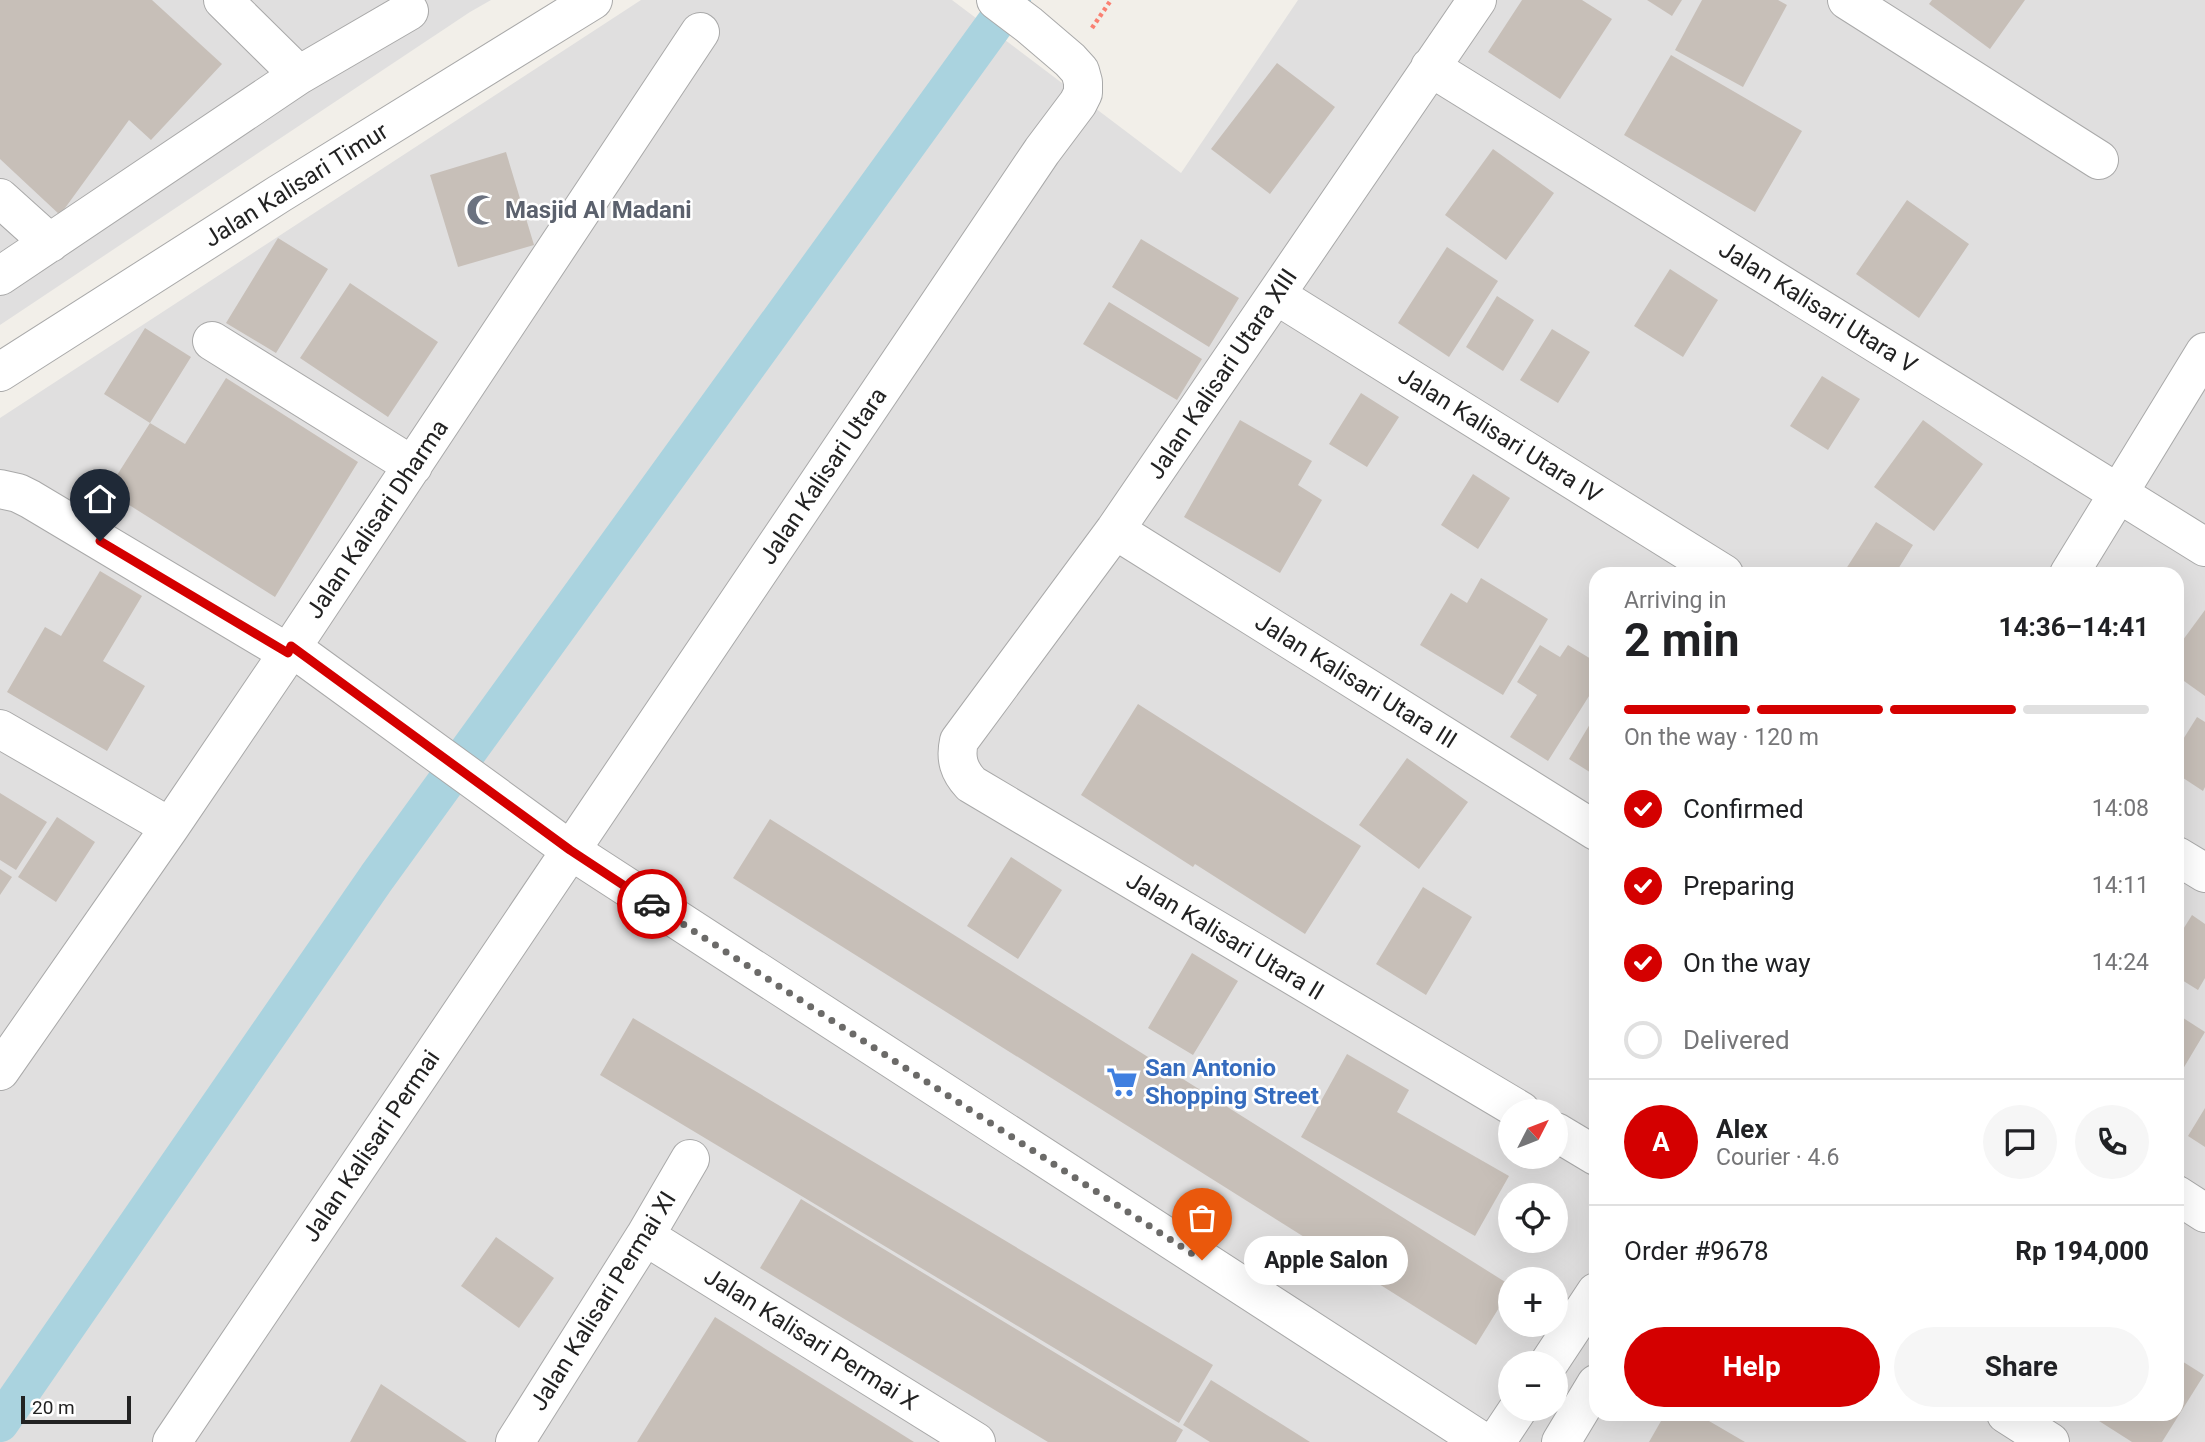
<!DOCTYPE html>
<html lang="en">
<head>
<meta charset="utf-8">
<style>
  body { margin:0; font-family:Roboto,sans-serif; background:#f6f6f6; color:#202124; height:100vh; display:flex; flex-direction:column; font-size:26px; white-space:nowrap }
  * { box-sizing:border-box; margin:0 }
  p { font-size:23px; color:#757577 }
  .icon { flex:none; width:38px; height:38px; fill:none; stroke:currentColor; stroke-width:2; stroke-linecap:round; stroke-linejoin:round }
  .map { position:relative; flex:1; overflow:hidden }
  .panel { position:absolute; left:1589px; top:567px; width:595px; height:854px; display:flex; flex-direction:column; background:#fff; border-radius:21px; box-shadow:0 7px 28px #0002 }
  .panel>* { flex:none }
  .needle { width:46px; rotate:48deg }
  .buttons { position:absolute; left:1498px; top:1099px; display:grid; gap:14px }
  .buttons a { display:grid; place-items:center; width:70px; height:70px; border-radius:50%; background:#fff; box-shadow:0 7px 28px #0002; font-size:35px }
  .scale { position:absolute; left:21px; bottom:18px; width:110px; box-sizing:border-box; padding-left:7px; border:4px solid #222; border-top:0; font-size:19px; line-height:24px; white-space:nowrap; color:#222; -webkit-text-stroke:5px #fff; paint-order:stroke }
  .pin { position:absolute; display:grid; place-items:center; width:60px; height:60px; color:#fff; margin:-72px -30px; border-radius:50% 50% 50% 0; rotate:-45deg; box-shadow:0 0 7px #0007 }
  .pin .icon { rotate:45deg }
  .courier { position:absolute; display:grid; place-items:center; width:70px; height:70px; margin:-35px; border:5px solid #d40000; border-radius:50%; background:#fff; color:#222; box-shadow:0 2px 9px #0007 }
  .bubble { position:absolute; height:49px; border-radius:24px; background:#fff; box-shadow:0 7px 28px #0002; font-size:23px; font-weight:700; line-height:49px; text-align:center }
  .headline em { font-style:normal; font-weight:700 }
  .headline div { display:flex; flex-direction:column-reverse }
  .headline { display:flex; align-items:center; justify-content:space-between; height:119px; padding:0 35px }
  h1 { font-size:46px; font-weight:700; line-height:52px }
  .bar { display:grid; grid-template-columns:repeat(4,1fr); gap:10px 7px; align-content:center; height:84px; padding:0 35px }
  .bar i { height:9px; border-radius:5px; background:#e0e0e0 }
  .bar .on { background:#d40000 }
  .bar p { grid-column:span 4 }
  .line { display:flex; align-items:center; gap:18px; padding:0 35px; border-top:2px solid #e0e0e0 }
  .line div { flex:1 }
  .round { display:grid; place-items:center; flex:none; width:74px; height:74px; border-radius:37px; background:#f6f6f6 }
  ol { padding:0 35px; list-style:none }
  li { display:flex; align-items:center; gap:21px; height:77px }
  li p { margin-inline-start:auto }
  li .icon { padding:7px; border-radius:50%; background:#d40000; color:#fff; stroke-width:4 }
  li:last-child { color:#757577 }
  li i { width:38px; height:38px; border:4px solid #e0e0e0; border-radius:50% }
  .action { display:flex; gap:14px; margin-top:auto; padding:14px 35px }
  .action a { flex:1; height:80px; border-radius:42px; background:#d40000; color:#fff; font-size:28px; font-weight:700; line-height:80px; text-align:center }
  .action a+a { background:#f6f6f6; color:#202124 }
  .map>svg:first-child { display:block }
</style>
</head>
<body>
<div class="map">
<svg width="2205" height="1442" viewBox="0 0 2205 1442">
  <rect width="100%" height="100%" fill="#f2efe9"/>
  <path fill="#e0dfdf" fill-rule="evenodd" d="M0 0H491L470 12 0 325Z
    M641 0H952L1181 173 1298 0H2205V1442H0V418ZM1596 574H2177V1414H1596ZM1510 1111H1556V1157H1510ZM1510 1195H1556V1241H1510ZM1510 1279H1556V1325H1510ZM1510 1363H1556V1409H1510Z"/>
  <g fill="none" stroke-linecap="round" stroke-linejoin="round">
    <path stroke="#aad3df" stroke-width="38" d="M0 1423 377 877 1012 0"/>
  </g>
  <path fill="#c7bfb8" d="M0 0H152L222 64 151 140 129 120 60 215 0 159Z
    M1522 0H1582L1612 19 1560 99 1488 52Z
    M1647 0H1682L1672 16Z
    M1702 0H1778L1787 5 1743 87 1675 50Z
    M1932 0H2025L1990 49 1929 4Z
    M1671 55 1802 131 1755 212 1624 135Z
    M1277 63 1335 107 1270 194 1211 149Z
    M1493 149 1554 193 1506 260 1445 215Z
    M506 152 534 245 458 267 430 175Z
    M1907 200 1969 244 1919 318 1856 274Z
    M278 238 328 269 276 353 226 323Z
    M1141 239 1239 298 1209 347 1112 287Z
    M1447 247 1498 281 1449 357 1398 323Z
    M1670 269 1718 300 1683 357 1634 326Z
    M350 283 438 342 388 417 300 358Z
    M1497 296 1534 320 1503 371 1466 347Z
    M1109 302 1202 359 1177 400 1083 344Z
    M145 328 191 357 150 423 185 444 226 378 358 462 275 597 107 491 150 423 104 394Z
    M1552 329 1590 352 1558 403 1520 380Z
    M1822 376 1860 399 1828 450 1790 426Z
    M1361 393 1399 417 1367 467 1329 444Z
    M1240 420 1312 461 1298 485 1322 500 1280 573 1184 517Z
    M1923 420 1983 464 1934 531 1874 487Z
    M1473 474 1510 498 1478 549 1441 525Z
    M1876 522 1913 545 1895 574H1847L1844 572Z
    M100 571 142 596 103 661 145 686 107 751 7 692 45 627 61 636Z
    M1481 578 1548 619 1503 695 1420 645 1451 593 1467 603Z
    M2205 610V696L2177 676V648Z
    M1540 645 1560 657 1568 645 1596 662V685L1548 761 1510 737 1537 695 1517 682Z
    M1138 704 1361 846 1305 934 1195 864 1193 867 1081 795Z
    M1596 714V776L1569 759Z
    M2197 717 2205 722V787L2203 791 2177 774V749Z
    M1407 758 1468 802 1419 869 1359 825Z
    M0 793 47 822 16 870 0 860Z
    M57 817 95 842 56 902 18 877Z
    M770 819 1510 1285V1290L1476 1345 733 878Z
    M1011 857 1062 890 1018 959 967 926Z
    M0 869 12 877 0 895Z
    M1423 887 1472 917 1426 995 1376 964Z
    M2192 915 2205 924V978L2198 990 2177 977V939Z
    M1192 953 1238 981 1193 1055 1148 1028Z
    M2177 1014 2205 1032 2177 1079Z
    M633 1018 1213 1365 1179 1423 600 1075Z
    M1347 1054 1409 1090 1397 1112 1509 1176 1475 1236 1301 1137Z
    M2205 1108V1147L2188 1136Z
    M801 1199 1183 1430 1176 1442H1048L760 1268Z
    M496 1237 554 1278 519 1328 461 1286Z
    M715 1317 761 1346 914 1442H637Z
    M2177 1358 2204 1375 2162 1442H2132L2088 1414H2177Z
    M1211 1380 1232 1393 1310 1442H1210L1183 1425Z
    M381 1384 467 1442H350Z
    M1665 1414H1697L1745 1442H1649Z"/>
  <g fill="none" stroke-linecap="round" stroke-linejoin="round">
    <defs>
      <path id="minor" d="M223 0 299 75
        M1477 0 1115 530 959 741C955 759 959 771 971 784L1521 1111
        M1847 0 2099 160
        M1430 67 2205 547
        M0 198 50 243
        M0 276 299 75 409 11
        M1276 295 1724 574
        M212 341 413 466
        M0 372 279 194 593 0
        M0 489 18 493 30 499 288 653
        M1115 530 1596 831
        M2069 574 2205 352
        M291 647 570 850 1483 1442
        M0 729 170 827
        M2177 856 2205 873
        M0 1071 170 827 288 653 700 32
        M1556 1132 1596 1156
        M2177 1195 2205 1213
        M645 1236 976 1442
        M1549 1363 1596 1292
        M2006 1414 2050 1442
        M172 1442 1042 151 1078 103 1083 93V82L1080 71 1070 60 1029 25 996 0
        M515 1442 645 1236 690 1159
        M1496 1442 1518 1409
        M1561 1442 1596 1384"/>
    </defs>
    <use href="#minor" stroke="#a9a9a9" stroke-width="40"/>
    <path stroke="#fa8072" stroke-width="4.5" stroke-dasharray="3.5 3.5" stroke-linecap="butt" d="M1092 28 1111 0"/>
    <use href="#minor" stroke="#fff" stroke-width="38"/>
  </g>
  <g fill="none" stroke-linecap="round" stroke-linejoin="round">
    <path stroke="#6b6a68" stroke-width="7" stroke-dasharray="0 12.6" d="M652 904 1202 1260"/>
    <path stroke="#d40000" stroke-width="9" d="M100 541 288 653 291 646 570 850 652 904"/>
  </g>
  <defs>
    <symbol id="mosque-bare" viewBox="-9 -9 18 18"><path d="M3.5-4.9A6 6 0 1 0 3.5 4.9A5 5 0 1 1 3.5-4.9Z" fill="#6b7280" stroke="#fff" stroke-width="2.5" paint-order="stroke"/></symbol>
    <symbol id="supermarket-bare" viewBox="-9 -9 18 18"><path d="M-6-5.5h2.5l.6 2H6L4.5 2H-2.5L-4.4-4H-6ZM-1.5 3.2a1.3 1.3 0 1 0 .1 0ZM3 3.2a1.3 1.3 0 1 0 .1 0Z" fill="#3f7fe0" stroke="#fff" stroke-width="2.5" paint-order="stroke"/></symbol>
  </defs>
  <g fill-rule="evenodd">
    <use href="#mosque-bare" x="460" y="188" width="44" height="44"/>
    <use href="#supermarket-bare" x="1100" y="1060" width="44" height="44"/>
  </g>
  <g text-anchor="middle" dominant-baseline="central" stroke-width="5" stroke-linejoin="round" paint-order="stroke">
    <g font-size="24" fill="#222" stroke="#fff">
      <text transform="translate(296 185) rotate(-32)">Jalan Kalisari Timur</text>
      <text transform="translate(1818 307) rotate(32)">Jalan Kalisari Utara V</text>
      <text transform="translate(1222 374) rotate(-56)">Jalan Kalisari Utara XIII</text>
      <text transform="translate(1500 435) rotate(32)">Jalan Kalisari Utara IV</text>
      <text transform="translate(823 476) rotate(-56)">Jalan Kalisari Utara</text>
      <text transform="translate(377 519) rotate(-56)">Jalan Kalisari Dharma</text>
      <text transform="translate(1356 681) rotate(32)">Jalan Kalisari Utara III</text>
      <text transform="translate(1225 936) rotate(31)">Jalan Kalisari Utara II</text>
      <text transform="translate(371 1146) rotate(-56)">Jalan Kalisari Permai</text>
      <text transform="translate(603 1301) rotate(-58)">Jalan Kalisari Permai XI</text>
      <text transform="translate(811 1339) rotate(32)">Jalan Kalisari Permai X</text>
    </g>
    <g font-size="24" font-weight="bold" fill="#5b616d" stroke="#fff" text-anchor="start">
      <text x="505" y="210">Masjid Al Madani</text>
    </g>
    <g font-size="24" font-weight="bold" fill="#366cbe" stroke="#fff" text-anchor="start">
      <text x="1145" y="1068">San Antonio<tspan x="1145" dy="28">Shopping Street</tspan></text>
    </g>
  </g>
</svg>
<div class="buttons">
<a><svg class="needle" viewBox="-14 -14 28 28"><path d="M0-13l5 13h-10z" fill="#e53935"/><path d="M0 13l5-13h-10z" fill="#757577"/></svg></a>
<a><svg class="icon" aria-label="locate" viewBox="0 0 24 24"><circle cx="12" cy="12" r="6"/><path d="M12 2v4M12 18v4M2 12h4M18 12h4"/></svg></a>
<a>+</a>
<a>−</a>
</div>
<div class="scale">20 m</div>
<div class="pin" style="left:1202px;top:1260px;background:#ea580c"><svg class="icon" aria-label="bag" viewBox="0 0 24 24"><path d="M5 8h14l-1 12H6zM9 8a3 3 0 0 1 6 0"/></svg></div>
<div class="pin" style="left:100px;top:541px;background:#1f2937"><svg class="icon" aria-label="home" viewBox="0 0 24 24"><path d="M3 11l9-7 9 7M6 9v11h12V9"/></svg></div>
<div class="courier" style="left:652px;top:904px"><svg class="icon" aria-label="car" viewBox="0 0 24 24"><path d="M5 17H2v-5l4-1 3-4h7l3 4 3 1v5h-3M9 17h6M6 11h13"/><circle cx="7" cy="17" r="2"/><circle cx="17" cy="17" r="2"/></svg></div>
<div class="bubble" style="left:1244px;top:1236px;width:164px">Apple Salon</div>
<section class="panel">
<div class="headline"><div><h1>2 min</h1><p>Arriving in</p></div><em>14:36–14:41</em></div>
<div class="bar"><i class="on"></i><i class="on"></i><i class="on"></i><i></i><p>On the way · 120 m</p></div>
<ol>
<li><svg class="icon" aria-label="check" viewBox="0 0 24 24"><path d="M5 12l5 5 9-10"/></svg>Confirmed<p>14:08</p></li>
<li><svg class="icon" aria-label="check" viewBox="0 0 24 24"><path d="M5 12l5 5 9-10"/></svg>Preparing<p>14:11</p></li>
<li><svg class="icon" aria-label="check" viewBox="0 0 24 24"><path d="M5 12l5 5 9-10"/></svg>On the way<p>14:24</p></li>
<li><i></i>Delivered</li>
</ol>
<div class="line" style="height:126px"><b class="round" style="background:#d40000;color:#fff">A</b><div><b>Alex</b><p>Courier · 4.6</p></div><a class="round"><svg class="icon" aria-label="chat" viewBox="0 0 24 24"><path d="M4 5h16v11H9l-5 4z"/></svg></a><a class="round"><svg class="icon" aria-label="phone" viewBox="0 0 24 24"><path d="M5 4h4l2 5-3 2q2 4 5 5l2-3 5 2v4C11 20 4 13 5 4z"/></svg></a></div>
<div class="line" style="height:91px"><div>Order #9678</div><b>Rp 194,000</b></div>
<div class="action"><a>Help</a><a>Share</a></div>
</section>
</div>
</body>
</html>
